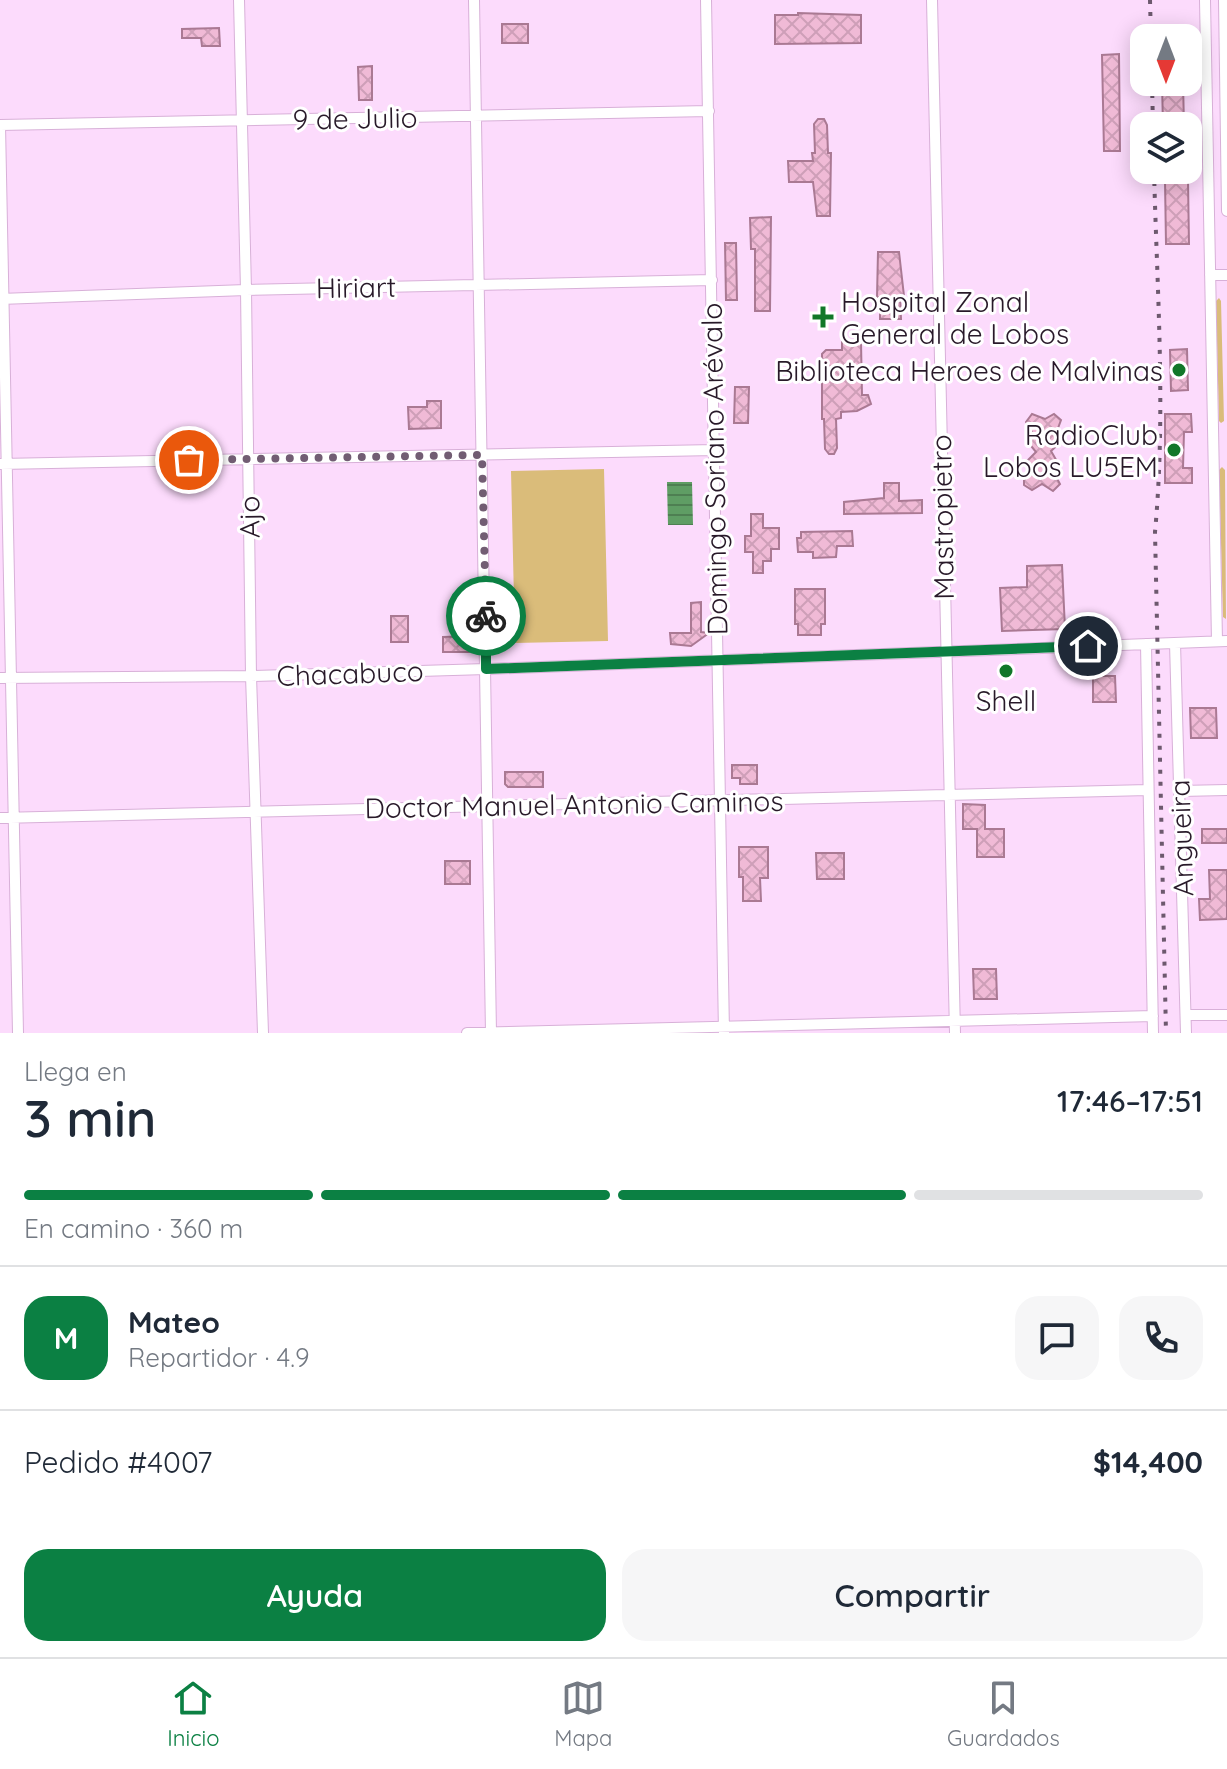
<!DOCTYPE html>
<html lang="es">
<head>
<meta charset="utf-8">
<style>
  body { margin:0; font-family:Quicksand,sans-serif; background:#f6f6f7; color:#1f2937; height:100vh; display:flex; flex-direction:column; font-size:30px; white-space:nowrap }
  * { box-sizing:border-box; margin:0 }
  p { font-size:26px; color:#747a83 }
  .icon { flex:none; width:44px; height:44px; fill:none; stroke:currentColor; stroke-width:2; stroke-linecap:round; stroke-linejoin:round }
  .map { position:relative; height:1033px; overflow:hidden }
  .side { display:flex; flex-direction:column; background:#fff; flex:1 }
  .side>* { flex:none }
  .needle { width:52px; rotate:180deg }
  .controls { position:absolute; left:1130px; top:24px; display:grid; gap:16px }
  .controls a { display:grid; place-items:center; width:72px; height:72px; border-radius:16px; background:#fff; box-shadow:0 4px 20px #0003; font-size:40px }
  .pin { position:absolute; display:grid; place-items:center; width:68px; height:68px; color:#fff; margin:-34px; border:4px solid #fff; border-radius:50%; box-shadow:0 2px 8px #0007 }
  .courier { position:absolute; display:grid; place-items:center; width:80px; height:80px; margin:-40px; border:6px solid #0b8043; border-radius:50%; background:#fff; color:#222; box-shadow:0 2px 10px #0007 }
  .summary em { font-style:normal; font-weight:600 }
  .summary div { display:flex; flex-direction:column-reverse }
  .summary { display:flex; align-items:center; justify-content:space-between; height:136px; padding:0 24px }
  h1 { font-size:52px; font-weight:600; line-height:60px }
  .bar { display:grid; grid-template-columns:repeat(4,1fr); gap:12px 8px; align-content:center; height:96px; padding:0 24px }
  .bar i { height:10px; border-radius:6px; background:#e0e1e3 }
  .bar .current { background:#0b8043 }
  .bar p { grid-column:span 4 }
  .line { display:flex; align-items:center; gap:20px; padding:0 24px; border-top:2px solid #e0e1e3 }
  .line div { flex:1 }
  .round { display:grid; place-items:center; flex:none; width:84px; height:84px; border-radius:24px; background:#f6f6f7 }
  .cta { display:flex; gap:16px; margin-top:auto; padding:16px 24px }
  .cta a { flex:1; height:92px; border-radius:24px; background:#0b8043; color:#fff; font-size:32px; font-weight:600; line-height:92px; text-align:center }
  .cta a+a { background:#f6f6f7; color:#1f2937 }
  .dock { display:flex; justify-content:space-around; align-items:center; height:112px; border-top:2px solid #e0e1e3; background:#fff; font-size:22px; color:#747a83 }
  .dock a { display:grid; justify-items:center; gap:4px }
  .dock .current { color:#0b8043 }
  .map>svg:first-child { display:block }
</style>
</head>
<body>
<div class="map">
<svg width="1227" height="1033" viewBox="0 0 1227 1033">
  <defs>
    <pattern id="water-rules" width="6" height="5" patternUnits="userSpaceOnUse" patternTransform="scale(2)"><rect width="6" height="5" fill="#5f9d64"/><path d="M0 2.5h6" fill="none" stroke="#4e7f52"/></pattern>
    <pattern id="building-cross-hatch" width="8" height="8" patternUnits="userSpaceOnUse" patternTransform="scale(2)"><rect width="8" height="8" fill="#f0bad6"/><path d="M0 0l8 8M0 8l8-8" fill="none" stroke="#ce9fb8"/></pattern>
  </defs>
  <rect width="100%" height="100%" fill="#fcdbfc"/>
  <path fill="#dabc7a" d="M1219 298 1221 301 1224 421 1221 423 1219 421 1216 301Z
    M1222 467 1225 470 1226 619 1223 617 1219 470Z
    M604 469 608 641 515 643 511 471Z"/>
  <path fill="url(#water-rules)" d="M667 482H692L693 525H668Z"/>
  <path fill="url(#building-cross-hatch)" stroke="#aa7993" stroke-width="2" d="M798 13 861 15V43L775 44V15H798Z
    M502 24H528V43H502Z
    M219 28 220 46H202L201 38H182V29Z
    M1119 54 1120 151H1104L1102 55Z
    M372 66V100H359L358 67Z
    M1162 82H1183L1184 126H1163Z
    M818 119H824L827 125 828 153H831L830 216H817L813 182H789L788 161H813L812 153H815L814 124Z
    M1165 181H1188L1189 244H1166Z
    M771 217 770 311H755V249H751L750 218Z
    M725 243H736L737 300H726Z
    M878 252H899L904 296H900L901 319H880V297H877Z
    M842 342H861L862 395H868L871 404 857 411 841 412V418L836 419 837 448 834 454H829L825 449 824 419H822V354L826 350H842Z
    M1187 349 1188 390 1171 391 1170 350Z
    M735 387H749L748 423H734Z
    M427 401H441V428L409 429 408 407H427Z
    M1032 414 1045 419 1054 414 1061 420 1057 431 1062 441 1051 451 1059 465 1054 473 1060 484 1053 491 1042 484 1032 490 1024 485V480L1030 474 1026 462 1036 452 1027 441 1032 432 1026 422Z
    M1165 414H1191L1192 432H1184L1183 468H1192V483H1165Z
    M884 483H899V501L922 500V513L844 514V502L884 498Z
    M751 514H763V528H779V549H771V561H763V573H753V552H745V536H751Z
    M852 531 853 546H837L836 557 813 558V552H798L797 538H801V532Z
    M1062 565 1065 629 1002 631 1000 588 1027 587V566Z
    M795 589H825V624H821V635H798V624H795Z
    M701 602V632L709 633 691 646 671 644 670 633H691V603Z
    M391 616H408V642H391Z
    M473 636V648L469 652H443V637Z
    M1093 676H1115L1116 702H1093Z
    M1190 708H1216L1217 738H1191Z
    M732 765H757V784H740V778H732Z
    M505 772H543V787H508L505 784Z
    M963 804 985 805V829H1004V857H977V829H963Z
    M1202 829H1227V843H1202Z
    M739 847H768V878H760L761 901H743V877H739Z
    M816 853H844V879H817Z
    M445 861H470V884H445Z
    M1209 870H1227V919L1200 920 1199 899H1210Z
    M973 969H996L997 999H974Z"/>
  <g fill="none" stroke-linecap="round" stroke-linejoin="round">
    <defs>
      <path id="street" d="M239 0 246 290 251 676 263 1033
        M474 0 491 1033
        M706 0 724 1033
        M932 0 955 1033
        M1205 0 1217 641
        M1224 0 1227 211
        M0 125 18 1033
        M0 125 709 111
        M1210 275H1227
        M0 299 246 290 712 280
        M0 464 715 450
        M1175 643 1186 1033
        M1146 644 1153 1033
        M0 678 251 676 486 669 1227 641
        M1180 791 1227 790
        M0 818 1148 790
        M1186 1015H1227
        M467 1033 1153 1016"/>
    </defs>
    <use href="#street" stroke="#d8b0d8" stroke-width="12"/>
    <use href="#street" stroke="#fff" stroke-width="10"/>
    <path stroke="#6d596e" stroke-width="4" stroke-dasharray="4 8" stroke-linecap="butt" d="M1150 0 1151 38
      M1152 82 1153 126
      M1154 170C1157 290 1166 412 1155 532L1166 1033"/>
  </g>
  <g fill="none" stroke-linecap="round" stroke-linejoin="round">
    <path stroke="#725d73" stroke-width="8" stroke-dasharray="0 14.4" d="M189 460 482 455 486 616"/>
    <path stroke="#0b8043" stroke-width="10" d="M486 616V669L1088 646"/>
  </g>
  <g fill="#117729" stroke="#fff" stroke-width="3">
    <path d="M819 305h8v8h8v8h-8v8h-8v-8h-8v-8h8z"/>
    <circle cx="1179" cy="370" r="8"/>
    <circle cx="1174" cy="450" r="8"/>
    <circle cx="1006" cy="671" r="8"/>
  </g>
  <g text-anchor="middle" dominant-baseline="central" stroke-width="6" stroke-linejoin="round" paint-order="stroke">
    <g font-size="28" fill="#281929" stroke="#fff">
      <text transform="translate(355 118) rotate(-1)">9 de Julio</text>
      <text transform="translate(356 287) rotate(-1)">Hiriart</text>
      <text transform="translate(714 469) rotate(-91)">Domingo Soriano Arévalo</text>
      <text transform="translate(249 517) rotate(-91)">Ajo</text>
      <text transform="translate(942 517) rotate(-91)">Mastropietro</text>
      <text transform="translate(350 673) rotate(-2)">Chacabuco</text>
      <text transform="translate(574 804) rotate(-1)">Doctor Manuel Antonio Caminos</text>
      <text transform="translate(1181 838) rotate(-92)">Angueira</text>
    </g>
    <g font-size="28" fill="#281929" stroke="#fff" text-anchor="end">
      <text x="841" y="301" text-anchor="start">Hospital Zonal<tspan x="841" dy="32">General de Lobos</tspan></text>
      <text x="1163" y="370">Biblioteca Heroes de Malvinas</text>
      <text x="1158" y="434">RadioClub<tspan x="1158" dy="32">Lobos LU5EM</tspan></text>
      <text x="1006" y="700" text-anchor="middle">Shell</text>
    </g>
  </g>
</svg>
<div class="controls">
<a><svg class="needle" viewBox="-14 -14 28 28"><path d="M0-13l5 13h-10z" fill="#e53935"/><path d="M0 13l5-13h-10z" fill="#747a83"/></svg></a>
<a><svg class="icon" aria-label="layers" viewBox="0 0 24 24"><path d="M12 4l9 5-9 5-9-5zM3 14l9 5 9-5"/></svg></a>
</div>
<div class="pin" style="left:189px;top:460px;background:#ea580c"><svg class="icon" aria-label="bag" viewBox="0 0 24 24"><path d="M5 8h14l-1 12H6zM9 8a3 3 0 0 1 6 0"/></svg></div>
<div class="pin" style="left:1088px;top:646px;background:#1f2937"><svg class="icon" aria-label="home" viewBox="0 0 24 24"><path d="M3 11l9-7 9 7M6 9v11h12V9"/></svg></div>
<div class="courier" style="left:486px;top:616px"><svg class="icon" aria-label="bike" viewBox="0 0 24 24"><circle cx="6" cy="16" r="4"/><circle cx="18" cy="16" r="4"/><path d="M6 16l4-8h5l3 8M10 8l3 8H6M13 5h3"/></svg></div>
</div>
<section class="side">
<div class="summary"><div><h1>3 min</h1><p>Llega en</p></div><em>17:46–17:51</em></div>
<div class="bar"><i class="current"></i><i class="current"></i><i class="current"></i><i></i><p>En camino · 360 m</p></div>
<div class="line" style="height:144px"><b class="round" style="background:#0b8043;color:#fff">M</b><div><b>Mateo</b><p>Repartidor · 4.9</p></div><a class="round"><svg class="icon" aria-label="chat" viewBox="0 0 24 24"><path d="M4 5h16v11H9l-5 4z"/></svg></a><a class="round"><svg class="icon" aria-label="phone" viewBox="0 0 24 24"><path d="M5 4h4l2 5-3 2q2 4 5 5l2-3 5 2v4C11 20 4 13 5 4z"/></svg></a></div>
<div class="line" style="height:104px"><div>Pedido #4007</div><b>$14,400</b></div>
<div class="cta"><a>Ayuda</a><a>Compartir</a></div>
</section>
<nav class="dock">
<a class="current"><svg class="icon" aria-label="home" viewBox="0 0 24 24"><path d="M3 11l9-7 9 7M6 9v11h12V9"/></svg>Inicio</a>
<a><svg class="icon" aria-label="map" viewBox="0 0 24 24"><path d="M3 6l6-2 6 2 6-2v14l-6 2-6-2-6 2zM9 4v14M15 6v14"/></svg>Mapa</a>
<a><svg class="icon" aria-label="saved" viewBox="0 0 24 24"><path d="M7 4h10v16l-5-4-5 4z"/></svg>Guardados</a>
</nav>
</body>
</html>
